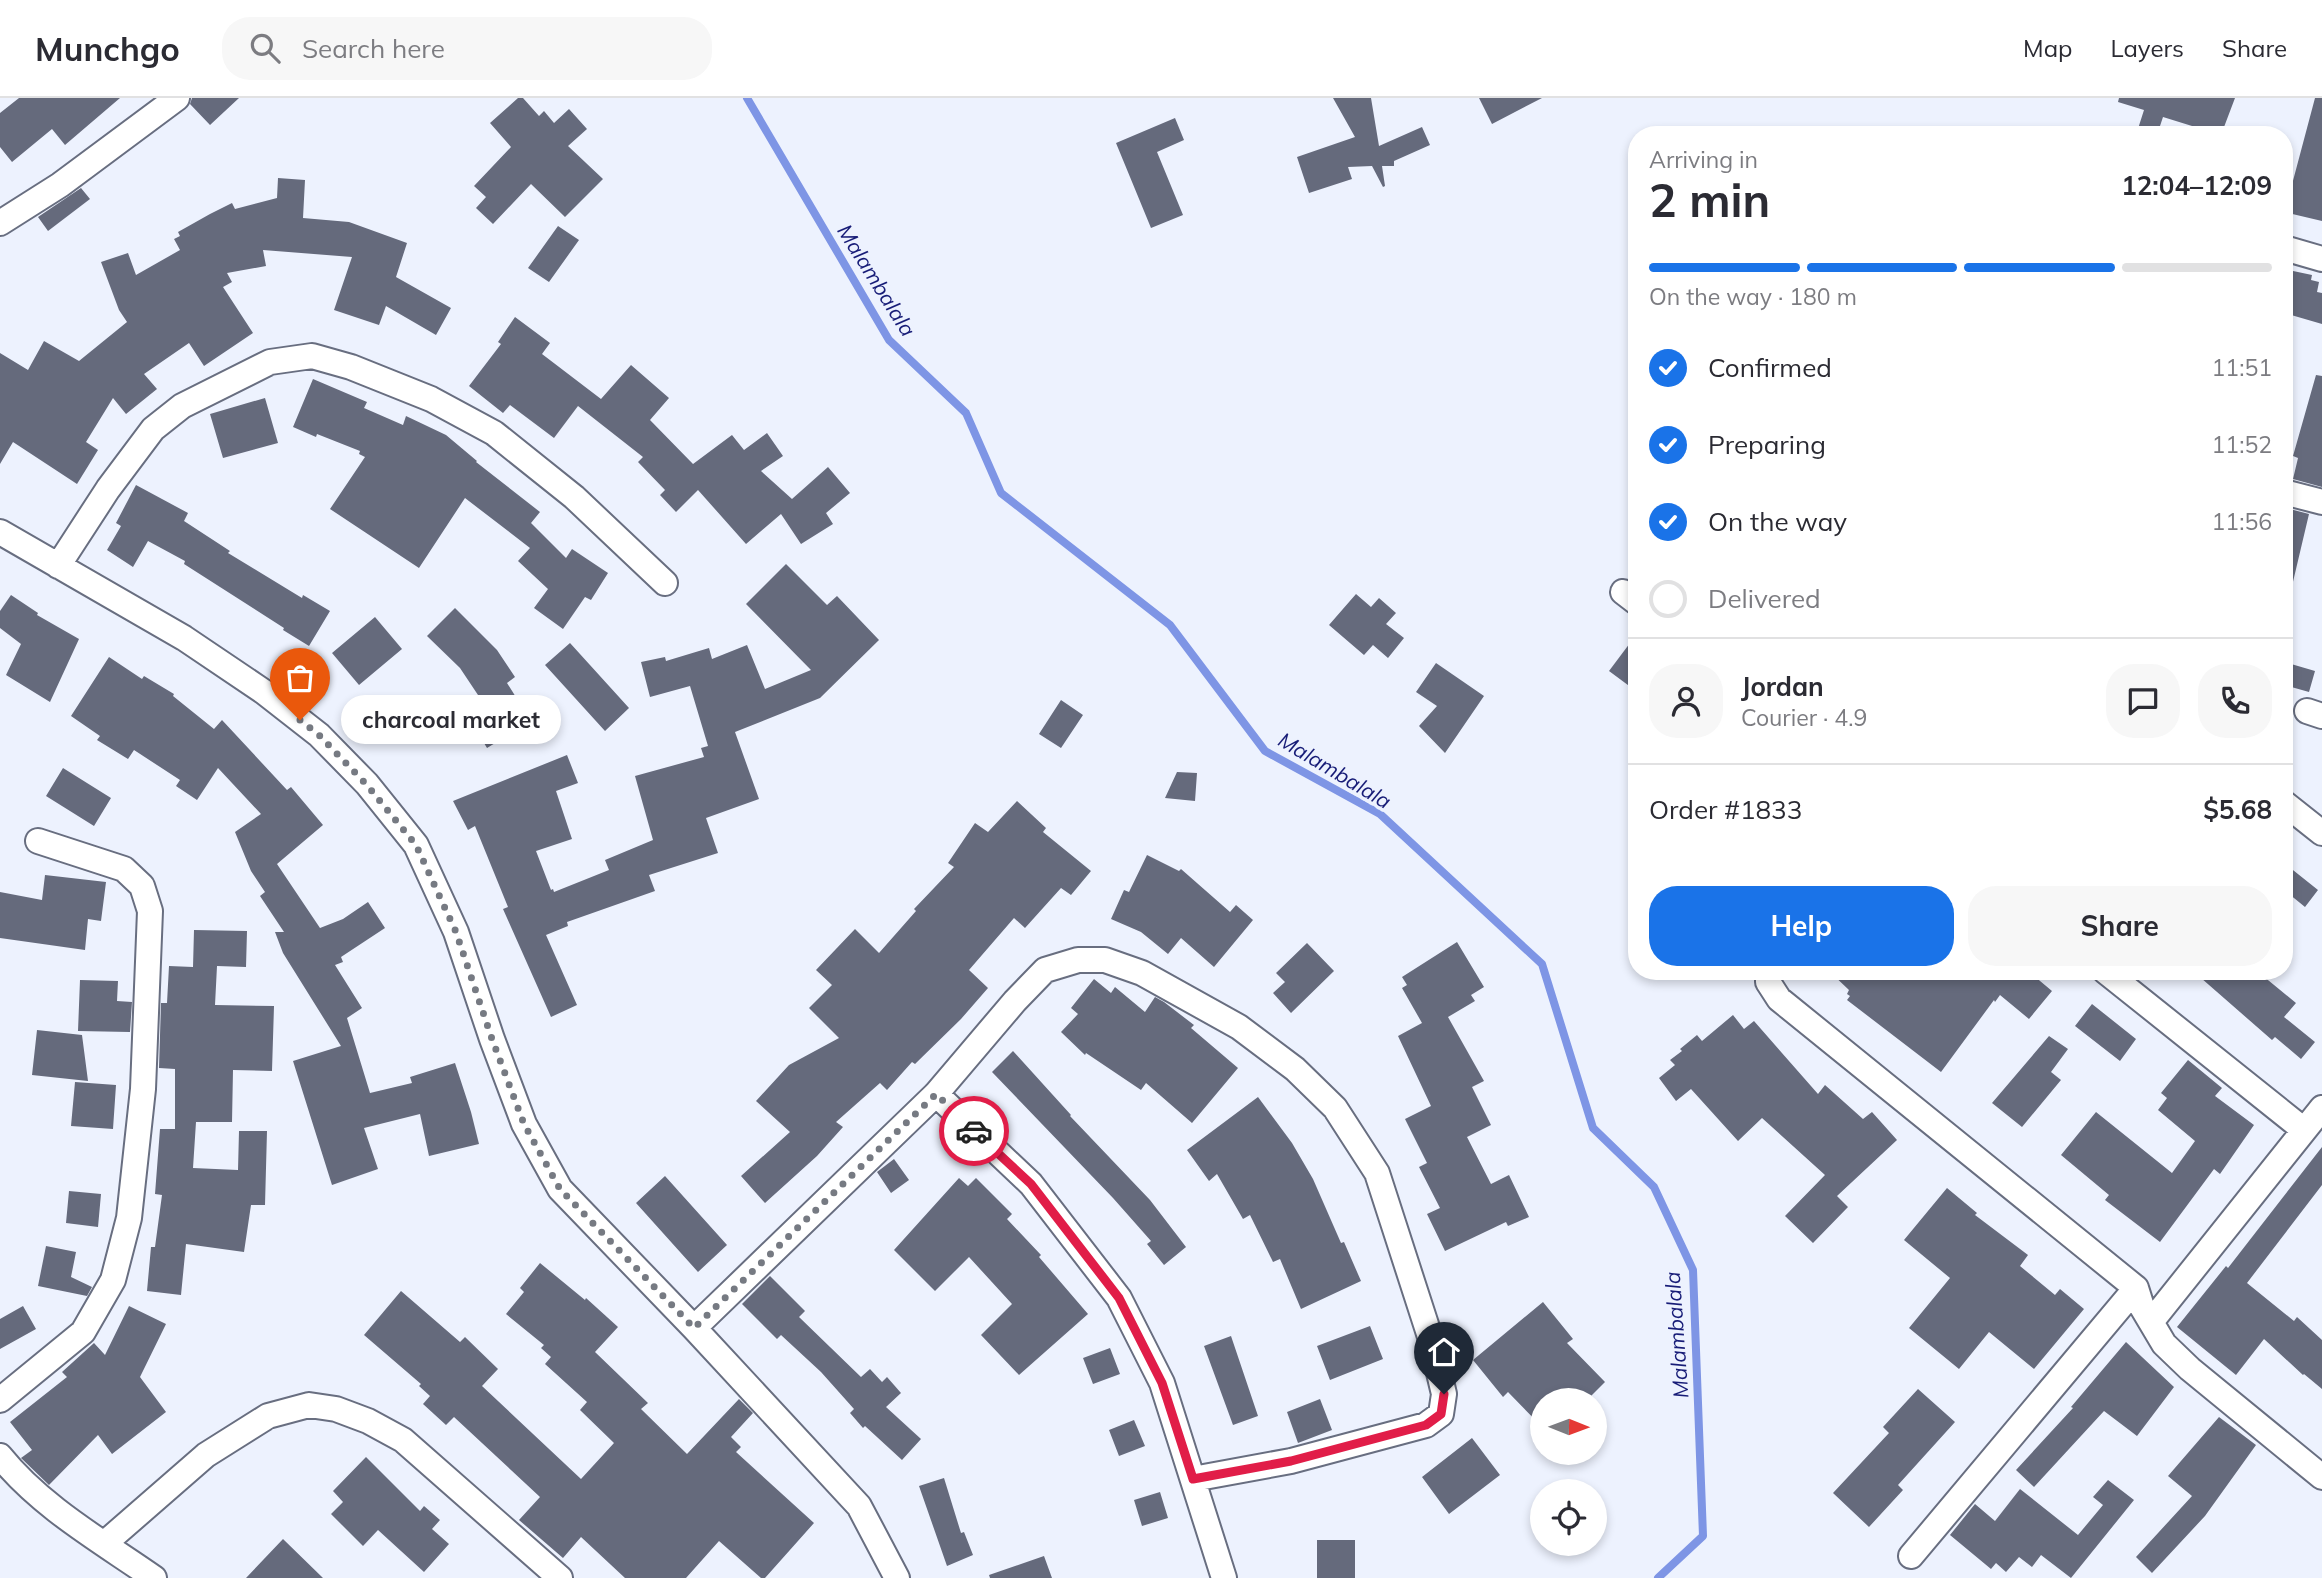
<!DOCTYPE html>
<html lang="en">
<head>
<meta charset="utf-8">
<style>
  body { margin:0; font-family:Mulish,sans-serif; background:#f7f7f7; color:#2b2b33; height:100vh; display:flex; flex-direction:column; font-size:26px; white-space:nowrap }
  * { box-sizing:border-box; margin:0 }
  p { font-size:23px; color:#7c7c81 }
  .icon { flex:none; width:38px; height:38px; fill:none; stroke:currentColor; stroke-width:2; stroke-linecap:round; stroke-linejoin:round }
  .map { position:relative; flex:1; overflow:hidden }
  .side { position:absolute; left:1628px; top:28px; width:665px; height:854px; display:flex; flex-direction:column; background:#fff; border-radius:28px; box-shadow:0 4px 10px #0003 }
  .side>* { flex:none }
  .needle { width:46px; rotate:91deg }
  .tools { position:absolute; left:1530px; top:1290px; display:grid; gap:14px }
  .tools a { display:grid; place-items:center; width:77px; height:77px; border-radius:50%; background:#fff; box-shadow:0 4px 10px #0003; font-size:35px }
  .pin { position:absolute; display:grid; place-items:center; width:60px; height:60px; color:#fff; margin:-72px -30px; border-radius:50% 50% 50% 0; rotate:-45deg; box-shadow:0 0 7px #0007 }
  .pin .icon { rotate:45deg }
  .courier { position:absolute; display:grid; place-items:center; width:70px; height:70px; margin:-35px; border:5px solid #e11d48; border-radius:50%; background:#fff; color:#222; box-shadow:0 2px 9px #0007 }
  .bubble { position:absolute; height:49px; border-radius:24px; background:#fff; box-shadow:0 4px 10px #0003; font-size:23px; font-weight:700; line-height:49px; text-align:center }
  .head em { font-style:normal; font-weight:700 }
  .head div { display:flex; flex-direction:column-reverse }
  .head { display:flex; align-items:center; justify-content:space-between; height:119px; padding:0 21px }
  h1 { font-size:46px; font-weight:700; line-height:52px }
  .bar { display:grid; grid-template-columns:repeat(4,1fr); gap:10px 7px; align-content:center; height:84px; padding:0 21px }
  .bar i { height:9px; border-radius:5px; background:#e1e1e2 }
  .bar .on { background:#1a73e8 }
  .bar p { grid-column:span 4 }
  .line { display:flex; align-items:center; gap:18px; padding:0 21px; border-top:2px solid #e1e1e2 }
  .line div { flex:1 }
  .round { display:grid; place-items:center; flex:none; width:74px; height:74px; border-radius:28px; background:#f7f7f7 }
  ol { padding:0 21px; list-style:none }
  li { display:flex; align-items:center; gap:21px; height:77px }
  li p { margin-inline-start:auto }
  li .icon { padding:7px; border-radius:50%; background:#1a73e8; color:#fff; stroke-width:4 }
  li:last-child { color:#7c7c81 }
  li i { width:38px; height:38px; border:4px solid #e1e1e2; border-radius:50% }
  .cta { display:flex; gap:14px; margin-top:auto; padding:14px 21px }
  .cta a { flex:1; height:80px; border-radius:28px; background:#1a73e8; color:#fff; font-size:28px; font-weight:700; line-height:80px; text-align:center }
  .cta a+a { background:#f7f7f7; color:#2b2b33 }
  header { display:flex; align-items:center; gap:42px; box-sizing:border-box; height:98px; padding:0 35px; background:#fff; border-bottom:2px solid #e1e1e2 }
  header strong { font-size:33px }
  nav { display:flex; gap:38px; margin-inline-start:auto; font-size:24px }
  .search { width:490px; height:63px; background:#f7f7f7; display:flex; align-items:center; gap:18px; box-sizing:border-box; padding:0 24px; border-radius:28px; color:#7c7c81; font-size:26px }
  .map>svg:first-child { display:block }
</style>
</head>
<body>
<header>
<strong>Munchgo</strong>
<div class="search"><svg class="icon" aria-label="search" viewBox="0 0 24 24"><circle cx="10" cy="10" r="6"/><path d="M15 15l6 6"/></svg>Search here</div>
<nav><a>Map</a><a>Layers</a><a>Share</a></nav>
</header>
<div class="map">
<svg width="2322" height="1480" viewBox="0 0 2322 1480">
  <rect width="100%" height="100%" fill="#edf2fe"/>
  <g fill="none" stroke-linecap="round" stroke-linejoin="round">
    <path stroke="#7e95e5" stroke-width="8" d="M747 0 889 242 966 315 1001 395 1170 527 1265 653 1380 716 1542 866 1593 1030 1654 1089 1693 1172 1703 1438 1658 1480"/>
  </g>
  <path fill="#656a7c" d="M19 0H120L65 47 52 31 12 64 0 49V15Z
    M192 0H239L210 27 190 6Z
    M518 0H523L539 18 544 13 554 25 569 11 587 31 568 48 603 81 565 119 531 86 493 126 476 110 486 99 474 88 511 49 490 25Z
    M1333 0H1371L1379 48 1422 29 1430 47 1394 63V68H1382L1385 88 1383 89 1372 68 1348 69 1352 81 1309 95 1297 59 1355 39Z
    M1479 0H1542L1492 26Z
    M2119 0H2235L2221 37 2163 19 2157 37H2136L2144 12 2118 4Z
    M2315 0H2322V123L2284 114V92L2290 94Z
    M1175 20 1184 42 1157 54 1183 117 1151 130 1116 45Z
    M278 80 305 82 303 120 349 124 407 145 396 179 451 210 436 237 386 208 379 227 334 212 352 159 263 152 266 168 227 175 232 184 223 189 253 235 204 268 189 245 144 276 157 291 126 316 113 300 86 344 98 352 77 386 13 344 0 366V255L28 272 44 243 79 263 127 224 119 212 101 164 128 155 136 177 180 152 174 141 180 138 178 134 210 116 232 105 235 111 277 100Z
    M81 90 90 101 48 133 38 119Z
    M558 128 579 142 549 184 528 170Z
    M2284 171 2312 177 2311 182 2319 184 2317 194 2322 195V226L2284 215 2289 193 2284 192Z
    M515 219 550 245 542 256 601 301 631 267 669 300 650 322 693 366 732 337 744 352 767 335 783 358 761 373 792 401 828 369 850 395 826 415 833 426 801 446 781 416 746 446 698 392 676 414 660 397 665 392 638 364 643 359 578 308 554 340 510 307 503 315 469 288 501 246 498 244Z
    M2316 277 2322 278V389L2293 381 2298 360 2293 358Z
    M313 281 367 304 364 310 403 327 406 318 446 337 477 363 476 364 540 414 531 425 566 460 572 451 608 475 591 502 585 499 563 531 534 510 548 491 518 463 530 450 465 400 419 470 330 411 365 359 359 356 360 353 317 336 316 339 293 329Z
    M265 300 278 345 223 360 210 316Z
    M136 387 188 415 184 423 230 453 228 455 302 500 303 497 330 513 309 548 283 532 284 530 184 466 185 463 148 443 133 469 107 452 121 428 116 425Z
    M2286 410 2309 416 2292 488 2284 487V419Z
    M786 466 827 507 837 498 879 542 820 600 735 634 759 701 706 720 718 755 649 777 655 793 567 824 568 828 546 837 577 907 551 919 503 811 508 809 475 728 468 732 453 703 567 657 578 685 556 693 572 741 536 753 551 792 553 791 554 794 609 772 605 762 653 742 635 678 704 659 701 650 708 648 690 588 650 599 641 564 665 559 666 563 709 550 712 561 747 547 765 591 811 572 746 506Z
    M1356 496 1371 509 1379 500 1396 515 1386 526 1404 540 1388 560 1373 547 1364 557 1329 527Z
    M11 497 38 515 37 517 79 541 50 604 6 577 21 546 0 530V513Z
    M455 510 497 552 515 579 507 585 531 623 487 650 469 620 486 609 460 570 427 538Z
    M375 519 402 551 359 587 332 555Z
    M1636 537V593L1609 573Z
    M570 545 629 610 605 633 545 567Z
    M109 559 142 581 144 578 174 596 173 598 214 631 222 622 287 692 291 689 323 727 277 766 320 830 343 821 368 804 385 830 341 859 343 864 335 867 362 910 347 920 370 995 412 985 410 979 455 965 471 1014 479 1046 429 1058 420 1016 364 1030 378 1071 332 1087 293 963 341 948 283 855 275 834H284L260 798 265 794 251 773 235 734 261 716 218 670 197 702 176 688 180 682 134 652 128 661 97 642 100 638 71 618Z
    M2284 564 2315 573 2309 594 2284 587Z
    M1436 565 1484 598 1445 655 1419 628 1437 608 1416 594Z
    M1061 602 1083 617 1061 650 1039 636Z
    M63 670 111 700 94 728 46 698Z
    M1177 674 1197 675 1195 703 1165 700Z
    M1017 703 1046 730 1043 734 1091 773 1071 797 1061 790 1025 830 1014 820 969 872 988 890 961 921 915 966 912 964 887 992 880 985 836 1024 843 1029 817 1058 765 1105 741 1078 790 1034 756 1003 789 967 839 940 809 910 832 887 816 872 855 831 879 855 916 813 914 811 954 769 948 765 975 725 988 734Z
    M1147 757 1179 773 1181 771 1230 814 1236 807 1253 822 1214 869 1181 840 1168 856 1141 834 1111 821 1124 792 1129 794Z
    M2284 765 2318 792 2305 809 2284 792Z
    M45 777 106 784 101 823 88 821 85 852 0 840V794L42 802Z
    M194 832 247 833 246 869 217 868 215 907 274 908 272 973 233 972 232 1024H196L193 1070 238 1072 239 1033H267L265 1107H251L244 1154 186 1146 181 1197 147 1193 151 1149H155L162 1097 155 1096 160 1031H175V971L159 970 161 905H167L169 868 193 869Z
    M1457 844 1484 889 1471 897 1475 903 1448 919 1484 983 1472 989 1491 1027 1467 1039 1491 1086 1509 1077 1529 1119 1508 1128 1506 1124 1445 1153 1427 1116 1440 1110 1419 1069 1427 1065 1405 1021 1431 1008 1398 938 1422 925 1402 890 1407 887 1402 879Z
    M1307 845 1334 873 1291 915 1273 895 1285 884 1276 875Z
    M1829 873H2028L2052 893 2029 921 2000 897 1995 904 1994 902 1941 974 1847 902 1850 898 1847 896 1849 892Z
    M2193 873H2257L2296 905 2284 919 2315 944 2301 961 2275 939 2272 942Z
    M1094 881 1111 895 1115 889 1145 914 1155 899 1164 904 1194 927 1191 930 1238 970 1192 1025 1146 985 1141 992 1086 955 1085 957 1061 934 1078 916 1071 910Z
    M80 882 118 883 117 903 132 904 130 934 78 933Z
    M2092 906 2136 941 2120 963 2075 928Z
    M1733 917 1744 931 1754 923 1818 996 1825 987 1863 1021 1872 1014 1897 1042 1837 1098 1848 1109 1813 1145 1785 1118 1825 1077 1762 1020 1738 1043 1691 991 1676 1003 1659 980 1675 967 1670 962 1682 953 1680 951 1697 937 1702 943Z
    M37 932 82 937 88 983 32 977Z
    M2049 938 2068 951 2051 974 2061 982 2022 1029 1992 1005Z
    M1013 953 1071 1017 1070 1018 1150 1102 1186 1149 1164 1167 1147 1146 1151 1143 1113 1100 992 974Z
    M2188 962 2222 990 2215 998 2254 1027 2220 1076 2214 1071 2160 1144 2105 1102 2109 1097 2061 1057 2096 1014 2172 1075 2195 1043 2158 1012 2167 1000 2161 995Z
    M75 984 116 987 113 1031 71 1028Z
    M1258 999 1292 1045 1313 1081 1341 1145 1344 1144 1361 1183 1301 1211 1280 1161 1273 1164 1250 1117 1243 1121 1217 1076 1209 1083 1187 1052Z
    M2322 1049V1087L2247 1185 2294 1223 2297 1219 2322 1242V1291L2304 1276 2303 1277 2264 1241 2236 1277 2177 1229 2226 1168 2228 1170Z
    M894 1061 909 1082 891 1095 877 1074Z
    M665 1078 727 1147 698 1174 636 1105Z
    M959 1080 968 1088 976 1080 1012 1116 1007 1121 1041 1157 1039 1159 1088 1216 1019 1277 981 1237 1012 1206 969 1159 935 1193 894 1152Z
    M1947 1090 1977 1115 1975 1117 2028 1157 2020 1168 2055 1197 2060 1191 2084 1211 2034 1271 1989 1234 1959 1271 1909 1230 1950 1180 1904 1142Z
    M69 1093 101 1096 98 1129 66 1125Z
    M46 1148 76 1154 71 1179 92 1189 87 1198 38 1188Z
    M540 1165 585 1202 586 1200 618 1229 595 1254 648 1305 641 1311 687 1356 739 1301 753 1315 731 1339 741 1349 736 1354 814 1425 765 1480H761L719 1443 686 1480H625L581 1439 563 1460 519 1422 540 1399 454 1319 446 1327 423 1306 430 1298 419 1288 421 1286 364 1237 401 1193 460 1244 465 1239 498 1271 482 1288 581 1381 614 1345 580 1312 587 1304 545 1266 551 1259 541 1250 544 1247 506 1216 524 1194 520 1190Z
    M770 1178 805 1213 799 1219 861 1279 870 1271 882 1284 887 1279 901 1295 886 1309 921 1341 902 1362 865 1328 863 1330 850 1315 854 1311 821 1274 781 1237 777 1241 742 1206Z
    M1543 1204 1573 1241 1567 1245 1605 1284 1587 1302H1542V1329L1508 1294 1503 1299 1473 1262Z
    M23 1208 36 1231 0 1251V1221Z
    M129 1208 166 1226 140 1279 166 1314 112 1356 98 1337 49 1387 21 1360 32 1352 10 1324 67 1279 62 1274 94 1245 105 1257Z
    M1370 1228 1383 1261 1330 1282 1317 1248Z
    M1231 1238 1258 1318 1233 1327 1204 1248Z
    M2126 1244 2174 1289 2137 1338 2104 1313 2034 1389 2016 1372 2073 1310 2071 1309Z
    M1110 1250 1120 1276 1093 1286 1083 1260Z
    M1918 1291 1955 1324 1898 1387 1903 1392 1869 1429 1833 1395 1889 1335 1883 1329Z
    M1320 1301 1332 1332 1298 1345 1287 1314Z
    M2219 1319 2256 1347 2205 1418 2152 1475 2136 1459 2192 1398 2168 1378Z
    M1134 1322 1145 1348 1119 1358 1109 1332Z
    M1472 1340 1500 1377 1449 1416 1422 1379Z
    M366 1359 420 1413 424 1408 440 1422 432 1431 449 1446 424 1474 378 1432 363 1448 331 1416 343 1404 333 1393Z
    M944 1380 961 1435 964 1434 973 1457 947 1468 919 1388Z
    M2108 1382 2134 1402 2071 1480 2041 1457 2032 1469 2019 1459 2006 1474 1996 1465 1991 1471 1950 1437 1975 1406 1995 1423 2020 1391 2078 1437 2103 1407 2093 1399Z
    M1160 1394 1168 1420 1142 1428 1134 1402Z
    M283 1441 323 1480H246Z
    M1317 1442H1355V1480H1317Z
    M1044 1458 1052 1480H990L989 1477Z"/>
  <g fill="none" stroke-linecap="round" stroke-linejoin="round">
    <defs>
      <path id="minor" d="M0 125 60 87 177 0
        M2284 150 2322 161
        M2284 394 2322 404
        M0 434 184 540 264 594 319 637 367 686 416 747 456 834 492 941 524 1026 560 1091 694 1230 859 1408 897 1480
        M58 468 108 391 153 331 182 308 270 264 312 258 351 269 431 301 494 335 574 399 665 485
        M1623 494 1636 504
        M2307 613 2322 618
        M2284 705 2322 735
        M1768 873V884L1779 901 2136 1190 2142 1209 2164 1246 2190 1271 2322 1379
        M2105 873 2304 1032
        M936 996 1031 1086 1119 1200 1162 1285 1224 1480
        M2151 1224 2322 1010
        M694 1230 936 996 1015 903 1045 872 1078 862H1105L1142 875 1239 929 1295 971 1335 1010 1377 1075 1432 1245 1444 1296 1441 1316 1426 1327 1291 1363 1193 1381
        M0 1302 83 1234 113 1182 129 1120 143 991 150 813 142 788 124 771 38 743
        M0 1358C41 1409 101 1443 154 1480
        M105 1445 206 1357 268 1318 309 1307 336 1311 368 1323 403 1342 560 1480
        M1911 1458 2136 1190"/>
    </defs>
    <use href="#minor" stroke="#686e80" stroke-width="28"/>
    <use href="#minor" stroke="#fff" stroke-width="24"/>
  </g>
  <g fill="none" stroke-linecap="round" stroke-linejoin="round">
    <path stroke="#767a82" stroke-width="7" stroke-dasharray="0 12.6" d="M300 622 319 637 367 687 416 747 456 834 492 941 524 1026 560 1091 694 1230 936 996 974 1033"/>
    <path stroke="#e11d48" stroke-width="9" d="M974 1033 1031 1086 1119 1200 1162 1285 1193 1381 1291 1363 1426 1327 1441 1316 1444 1296"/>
  </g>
  <g text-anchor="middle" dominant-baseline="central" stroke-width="7" stroke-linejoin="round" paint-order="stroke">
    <g font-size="21" font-style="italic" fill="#171c77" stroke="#edf2fe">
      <text transform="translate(877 182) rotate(58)">Malambalala</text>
      <text transform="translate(1335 672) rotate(31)">Malambalala</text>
      <text transform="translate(1676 1237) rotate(-94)">Malambalala</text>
    </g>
  </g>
</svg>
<div class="tools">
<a><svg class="needle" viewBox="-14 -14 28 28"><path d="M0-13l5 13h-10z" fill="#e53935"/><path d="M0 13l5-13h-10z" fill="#7c7c81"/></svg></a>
<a><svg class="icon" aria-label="locate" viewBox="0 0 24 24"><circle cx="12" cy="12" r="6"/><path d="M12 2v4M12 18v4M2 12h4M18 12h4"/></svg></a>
</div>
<div class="pin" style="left:300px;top:622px;background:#ea580c"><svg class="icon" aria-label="bag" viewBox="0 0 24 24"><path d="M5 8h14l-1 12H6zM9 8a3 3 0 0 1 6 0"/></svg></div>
<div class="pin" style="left:1444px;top:1296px;background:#1f2937"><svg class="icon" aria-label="home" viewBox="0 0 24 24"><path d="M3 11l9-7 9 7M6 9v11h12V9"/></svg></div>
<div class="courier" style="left:974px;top:1033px"><svg class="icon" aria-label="car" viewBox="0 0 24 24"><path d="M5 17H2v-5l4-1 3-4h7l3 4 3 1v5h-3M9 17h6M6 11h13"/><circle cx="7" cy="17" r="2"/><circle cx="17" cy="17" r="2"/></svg></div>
<div class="bubble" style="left:341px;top:597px;width:220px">charcoal market</div>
<section class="side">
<div class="head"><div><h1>2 min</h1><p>Arriving in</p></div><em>12:04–12:09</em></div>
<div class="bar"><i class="on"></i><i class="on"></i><i class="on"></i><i></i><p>On the way · 180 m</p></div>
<ol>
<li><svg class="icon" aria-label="check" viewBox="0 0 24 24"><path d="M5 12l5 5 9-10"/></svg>Confirmed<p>11:51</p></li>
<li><svg class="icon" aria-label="check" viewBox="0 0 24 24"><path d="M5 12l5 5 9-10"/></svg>Preparing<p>11:52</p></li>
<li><svg class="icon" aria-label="check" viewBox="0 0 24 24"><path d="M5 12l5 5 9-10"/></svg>On the way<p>11:56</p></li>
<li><i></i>Delivered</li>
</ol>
<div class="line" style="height:126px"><a class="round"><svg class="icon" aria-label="person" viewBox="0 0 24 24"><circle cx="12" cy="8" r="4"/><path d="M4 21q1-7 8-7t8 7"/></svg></a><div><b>Jordan</b><p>Courier · 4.9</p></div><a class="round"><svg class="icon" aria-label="chat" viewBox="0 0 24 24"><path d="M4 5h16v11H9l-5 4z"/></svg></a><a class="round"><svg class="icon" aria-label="phone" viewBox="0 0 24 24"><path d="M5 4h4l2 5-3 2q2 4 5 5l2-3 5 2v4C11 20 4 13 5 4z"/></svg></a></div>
<div class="line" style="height:91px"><div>Order #1833</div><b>$5.68</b></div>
<div class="cta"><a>Help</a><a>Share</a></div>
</section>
</div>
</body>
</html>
